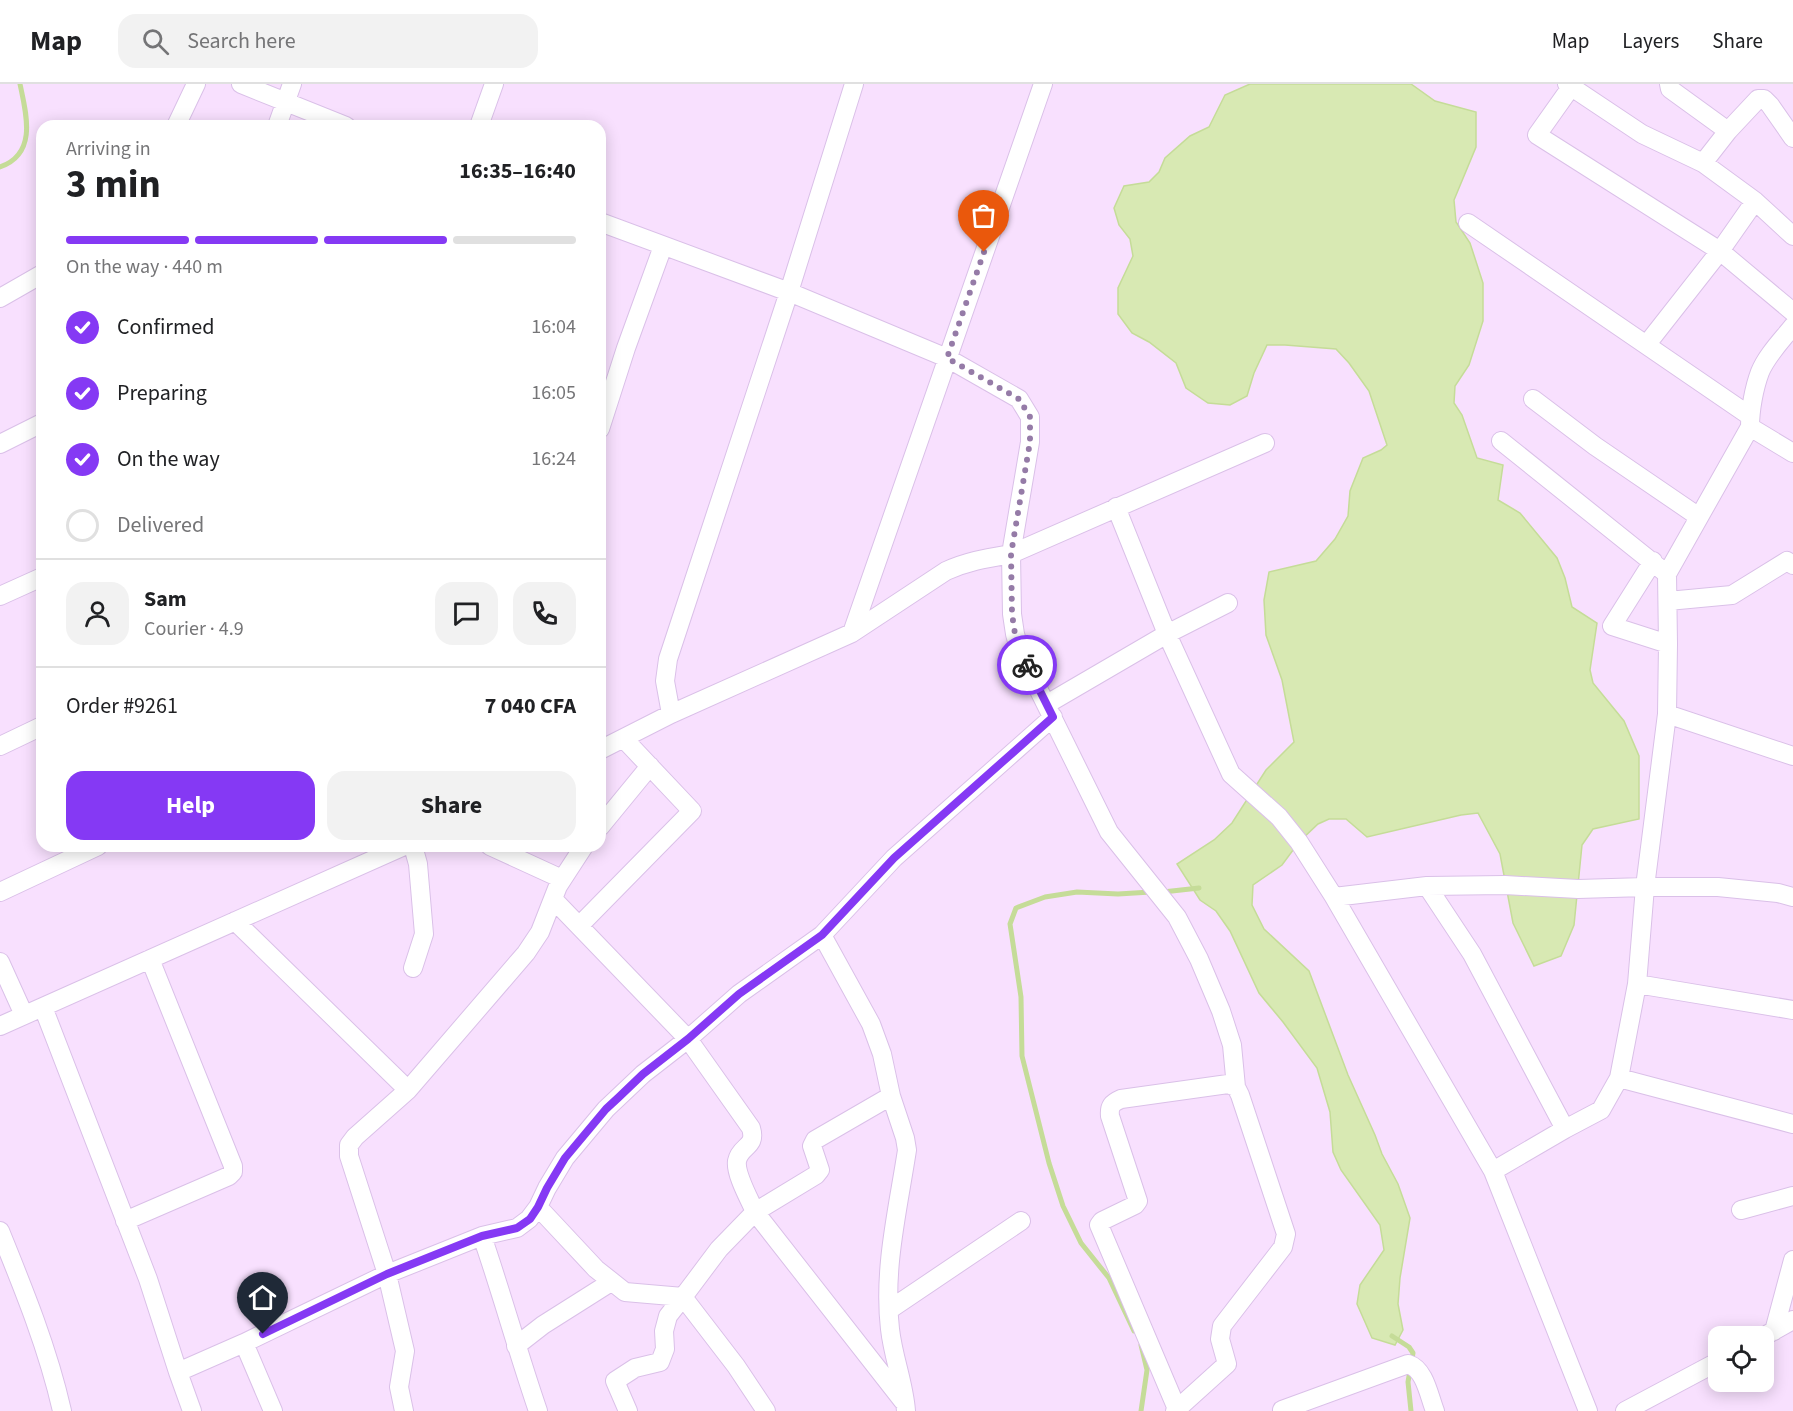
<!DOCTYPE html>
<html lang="en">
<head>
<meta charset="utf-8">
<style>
  body { margin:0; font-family:"Source Sans 3",sans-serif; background:#f2f2f2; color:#202124; height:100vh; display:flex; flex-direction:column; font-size:22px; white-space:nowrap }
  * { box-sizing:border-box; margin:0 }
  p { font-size:20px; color:#757577 }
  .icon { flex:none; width:33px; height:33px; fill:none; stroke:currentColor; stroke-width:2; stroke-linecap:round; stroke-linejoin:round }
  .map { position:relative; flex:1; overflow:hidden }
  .sheet { position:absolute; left:36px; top:36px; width:570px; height:732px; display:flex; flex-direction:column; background:#fff; border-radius:18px; box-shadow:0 3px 15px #0003 }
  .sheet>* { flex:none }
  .buttons { position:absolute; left:1708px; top:1242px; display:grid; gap:12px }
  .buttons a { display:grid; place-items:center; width:66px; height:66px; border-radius:12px; background:#fff; box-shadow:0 3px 15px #0003; font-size:30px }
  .pin { position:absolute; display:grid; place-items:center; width:51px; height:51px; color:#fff; margin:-62px -26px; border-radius:50% 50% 50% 0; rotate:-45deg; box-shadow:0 0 6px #0007 }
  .pin .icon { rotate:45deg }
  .courier { position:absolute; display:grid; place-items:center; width:60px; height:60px; margin:-30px; border:4px solid #8539f4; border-radius:50%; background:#fff; color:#222; box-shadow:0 2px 8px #0007 }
  .summary em { font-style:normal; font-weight:700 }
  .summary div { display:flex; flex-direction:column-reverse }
  .summary { display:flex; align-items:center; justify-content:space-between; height:102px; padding:0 30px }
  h1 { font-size:39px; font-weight:700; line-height:45px }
  .bar { display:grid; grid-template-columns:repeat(4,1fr); gap:9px 6px; align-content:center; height:72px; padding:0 30px }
  .bar i { height:8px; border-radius:4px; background:#e0e0e0 }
  .bar .on { background:#8539f4 }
  .bar p { grid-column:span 4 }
  .line { display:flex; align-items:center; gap:15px; padding:0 30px; border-top:2px solid #e0e0e0 }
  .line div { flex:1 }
  .round { display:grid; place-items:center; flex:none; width:63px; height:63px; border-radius:18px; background:#f2f2f2 }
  ol { padding:0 30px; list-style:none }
  li { display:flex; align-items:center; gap:18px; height:66px }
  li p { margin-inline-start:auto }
  li .icon { padding:6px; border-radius:50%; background:#8539f4; color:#fff; stroke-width:4 }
  li:last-child { color:#757577 }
  li i { width:33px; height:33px; border:3px solid #e0e0e0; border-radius:50% }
  .action { display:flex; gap:12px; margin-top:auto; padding:12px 30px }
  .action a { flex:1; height:69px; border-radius:18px; background:#8539f4; color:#fff; font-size:24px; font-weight:700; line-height:69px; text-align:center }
  .action a+a { background:#f2f2f2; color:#202124 }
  header { display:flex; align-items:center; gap:36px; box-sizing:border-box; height:84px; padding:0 30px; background:#fff; border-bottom:2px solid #e0e0e0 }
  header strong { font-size:28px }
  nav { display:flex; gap:33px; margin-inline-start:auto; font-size:21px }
  .search { width:420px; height:54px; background:#f2f2f2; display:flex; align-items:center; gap:15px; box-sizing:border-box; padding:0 21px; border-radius:18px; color:#757577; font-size:22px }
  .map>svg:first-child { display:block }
</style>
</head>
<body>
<header>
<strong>Map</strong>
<div class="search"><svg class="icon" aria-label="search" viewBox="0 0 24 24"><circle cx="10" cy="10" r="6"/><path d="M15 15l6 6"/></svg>Search here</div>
<nav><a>Map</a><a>Layers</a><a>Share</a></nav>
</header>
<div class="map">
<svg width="1793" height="1327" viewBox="0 0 1793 1327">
  <rect width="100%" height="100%" fill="#f8e0fe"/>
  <path fill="#d8e9b3" stroke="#c5dc98" stroke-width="1.5" d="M1250 0H1411L1435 17 1476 28V63L1454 116 1456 138 1470 159 1483 199V237L1469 281 1455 302 1454 319 1462 331 1477 374 1503 381 1498 416 1520 429 1557 474 1565 494 1572 523 1597 539 1590 586 1593 599 1624 637 1639 672V735L1593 745 1582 761 1574 841 1561 872 1534 882 1513 839 1500 770 1478 729 1461 731 1367 753 1346 735H1329L1318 740 1299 758 1282 781 1253 801 1252 821 1264 845 1309 887 1348 991 1375 1051 1382 1070 1398 1100 1410 1134 1400 1194 1398 1220 1403 1246 1395 1261 1372 1254 1357 1220 1360 1201 1384 1166 1380 1141 1341 1086 1333 1068 1330 1028 1317 984 1283 938 1259 909 1230 847 1216 827 1200 816 1177 780 1214 756 1232 739 1266 686 1294 658 1282 596 1266 551 1264 516 1269 488 1316 477 1335 455 1348 432 1350 407 1363 374 1381 366 1387 361 1369 307 1349 279 1336 265 1285 261H1267L1254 289 1247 312 1230 321 1208 319 1186 304 1176 279 1149 258 1132 249 1118 230V204L1133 172 1130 155 1119 141 1114 124 1124 102 1149 98 1159 88 1165 74 1190 52 1209 43 1225 11Z"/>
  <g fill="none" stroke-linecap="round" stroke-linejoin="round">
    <path stroke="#c5dc98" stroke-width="5" d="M0 83C38 70 26 29 20 0
      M1163 808 1199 804
      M1134 1247 1109 1194 1081 1159 1063 1122 1049 1079 1022 972 1021 913 1010 840 1016 824 1045 813 1077 808 1118 810 1151 808
      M1392 1252 1409 1263 1413 1269 1408 1298 1411 1327
      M1141 1327 1147 1286 1141 1261"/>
    <defs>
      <path id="minor" d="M241 0 346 42
        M1567 0 1642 50 1703 79 1755 117 1793 152
        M1669 0 1670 5 1728 47
        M1571 3 1537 51 1720 167 1793 228
        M176 42 196 0
        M277 42 292 0
        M479 42 494 0
        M1703 79 1728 47 1758 15H1764L1770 21 1793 54
        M600 138 789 208 947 274 1019 315 1030 333V358L1011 470 1012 530 1015 550 1020 568 1109 748 1177 833 1199 875 1221 927 1232 961 1236 1003
        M1468 139 1750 332
        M0 214 42 190
        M1647 260 1720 167 1755 117
        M1533 315 1595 362 1699 433
        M1750 343 1793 369
        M600 345 626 264 663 162
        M1501 357 1667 490
        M0 360 42 339
        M1116 423 1167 550 1231 690 1279 733 1299 758 1334 813 1493 1087 1588 1327
        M1653 477 1612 542 1668 560
        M0 512 42 493
        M1668 517 1732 511 1787 477 1793 481
        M852 549 1043 0
        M1047 620 1167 550 1228 519
        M671 630 665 597 668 575 789 208 854 0
        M1667 630 1793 672
        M0 662 42 642
        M600 666 671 630 852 549 946 487C968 477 988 474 1011 470L1265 359
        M600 743 650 682
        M413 762 418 780 424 850 413 884
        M490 762 562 795
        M1427 802 1472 870 1565 1045
        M0 808 98 762
        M1334 813 1427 802 1505 801 1578 805 1645 803H1718L1778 809 1793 813
        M553 815 688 955 751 1044C757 1064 740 1061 737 1077 735 1090 750 1116 755 1128L719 1165 683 1213 736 1282 766 1327
        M235 837 408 1006
        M579 842 692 727 624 655
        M0 878 24 931
        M1637 900 1793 926
        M43 923 148 1195 178 1288
        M0 942 404 762
        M1619 994 1793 1040
        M891 1012 815 1056 812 1062 820 1086 816 1091 755 1128 903 1317
        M1493 1087 1565 1045 1601 1026 1619 994 1637 900 1645 803 1667 630 1668 560 1667 490 1750 343C1750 326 1754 304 1760 288 1767 271 1782 256 1793 242
        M538 1123 596 1185 625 1208 683 1213
        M1741 1126 1793 1112
        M125 1137 229 1092 233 1088V1082L150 875
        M0 1147C24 1206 48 1265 62 1327
        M482 1152C502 1210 518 1269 538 1327
        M889 1226 1021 1137
        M1774 1247 1793 1176
        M1768 1250 1793 1236
        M516 1262 543 1241 611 1198
        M1282 1326 1408 1280C1425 1285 1429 1312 1435 1327
        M192 1327 178 1288 244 1259
        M273 1327 244 1259 387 1190 482 1152 517 1144 529 1135 538 1123 547 1104 565 1074 606 1025 643 990 688 955 739 910 822 851
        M404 1327 399 1303 405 1267 387 1190 349 1072V1061L355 1053 408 1006 526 869 540 848 558 802 584 762
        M628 1327 615 1297 635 1284 660 1278 665 1265 664 1247 668 1232 683 1213
        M906 1327C904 1299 893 1273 890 1245 883 1185 898 1125 907 1066L905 1054 891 1012 882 970 871 940 822 851 894 774 1053 633
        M1175 1327 1227 1280 1220 1255 1222 1242 1283 1163 1286 1150 1240 1011 1236 1003 1228 1000 1121 1015C1112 1019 1109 1022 1110 1032L1138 1117 1135 1121 1102 1137 1099 1141 1177 1325
        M1625 1327 1719 1277"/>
    </defs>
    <use href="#minor" stroke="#dac0e8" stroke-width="20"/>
    <use href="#minor" stroke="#fff" stroke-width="18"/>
  </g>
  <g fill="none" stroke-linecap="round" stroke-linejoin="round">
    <path stroke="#957ba7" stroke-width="6" stroke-dasharray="0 10.8" d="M984 168 947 274 1019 315 1030 333V358L1011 470 1012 530 1015 550 1020 568 1027 581"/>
    <path stroke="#8539f4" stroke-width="8" d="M263 1250 387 1190 482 1152 517 1144 530 1135 538 1123 547 1104 565 1074 606 1025 619 1013 643 990 688 955 739 910 822 851 894 774 1053 633 1027 581"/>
  </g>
</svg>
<div class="buttons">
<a><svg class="icon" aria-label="locate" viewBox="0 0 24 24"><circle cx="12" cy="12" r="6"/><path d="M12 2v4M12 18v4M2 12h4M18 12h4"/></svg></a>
</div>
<div class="pin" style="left:984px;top:168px;background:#ea580c"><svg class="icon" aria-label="bag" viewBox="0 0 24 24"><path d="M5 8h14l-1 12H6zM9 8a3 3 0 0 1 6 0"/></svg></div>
<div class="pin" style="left:263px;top:1250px;background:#1f2937"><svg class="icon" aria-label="home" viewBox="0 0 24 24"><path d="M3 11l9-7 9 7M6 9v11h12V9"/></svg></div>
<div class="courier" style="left:1027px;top:581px"><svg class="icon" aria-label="bike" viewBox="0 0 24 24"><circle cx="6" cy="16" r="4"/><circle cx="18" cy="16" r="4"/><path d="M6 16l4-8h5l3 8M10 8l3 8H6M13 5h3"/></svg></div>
<section class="sheet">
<div class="summary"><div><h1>3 min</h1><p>Arriving in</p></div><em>16:35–16:40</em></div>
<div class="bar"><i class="on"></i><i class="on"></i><i class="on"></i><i></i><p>On the way · 440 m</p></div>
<ol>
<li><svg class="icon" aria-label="check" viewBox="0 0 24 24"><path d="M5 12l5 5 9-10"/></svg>Confirmed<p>16:04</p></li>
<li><svg class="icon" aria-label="check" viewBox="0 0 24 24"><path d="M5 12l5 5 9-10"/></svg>Preparing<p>16:05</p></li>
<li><svg class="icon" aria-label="check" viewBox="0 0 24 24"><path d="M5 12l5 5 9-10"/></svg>On the way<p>16:24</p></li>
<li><i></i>Delivered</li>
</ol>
<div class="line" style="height:108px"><a class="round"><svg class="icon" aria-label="person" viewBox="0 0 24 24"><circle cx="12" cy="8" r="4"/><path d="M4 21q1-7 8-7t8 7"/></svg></a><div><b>Sam</b><p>Courier · 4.9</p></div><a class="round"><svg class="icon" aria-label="chat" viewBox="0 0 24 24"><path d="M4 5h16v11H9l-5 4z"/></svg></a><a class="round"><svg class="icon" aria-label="phone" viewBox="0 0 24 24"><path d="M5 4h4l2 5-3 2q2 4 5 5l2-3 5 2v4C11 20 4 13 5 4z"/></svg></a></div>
<div class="line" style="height:78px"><div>Order #9261</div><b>7 040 CFA</b></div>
<div class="action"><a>Help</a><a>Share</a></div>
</section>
</div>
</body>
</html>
